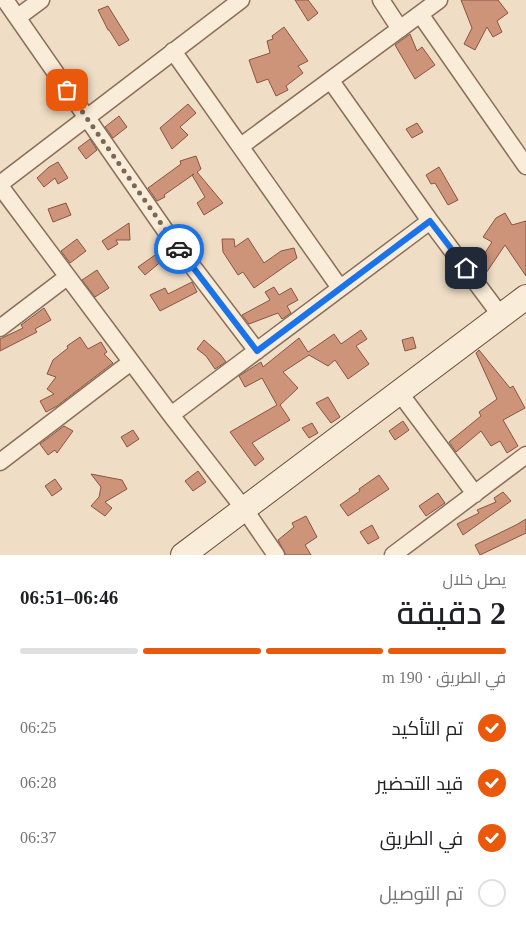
<!DOCTYPE html>
<html lang="ar">
<head>
<meta charset="utf-8">
<style>
  body { margin:0; font-family:"Times New Roman",Cairo,serif; background:#f6f6f6; color:#202124; direction:rtl; height:100vh; display:flex; flex-direction:column; font-size:19px; white-space:nowrap }
  * { box-sizing:border-box; margin:0 }
  p { font-size:16px; color:#757577 }
  .icon { flex:none; width:28px; height:28px; fill:none; stroke:currentColor; stroke-width:2; stroke-linecap:round; stroke-linejoin:round }
  .map { position:relative; height:555px; overflow:hidden; direction:ltr }
  .details { display:flex; flex-direction:column; background:#fff; flex:1 }
  .details>* { flex:none }
  .pin { position:absolute; display:grid; place-items:center; width:42px; height:42px; color:#fff; margin:-21px; border-radius:10px; box-shadow:0 2px 8px #0006 }
  .courier { position:absolute; display:grid; place-items:center; width:50px; height:50px; margin:-25px; border:4px solid #1a73e8; border-radius:50%; background:#fff; color:#222; box-shadow:0 1px 6px #0007 }
  .summary em { font-style:normal; font-weight:600 }
  .summary div { display:flex; flex-direction:column-reverse }
  .summary { display:flex; align-items:center; justify-content:space-between; height:85px; padding:0 20px }
  h1 { font-size:32px; font-weight:600; line-height:38px }
  .bar { display:grid; grid-template-columns:repeat(4,1fr); gap:8px 5px; align-content:center; height:60px; padding:0 20px }
  .bar i { height:6px; border-radius:4px; background:#e0e0e0 }
  .bar .current { background:#ea580c }
  .bar p { grid-column:span 4 }
  ol { padding:0 20px; list-style:none }
  li { display:flex; align-items:center; gap:15px; height:55px }
  li p { margin-inline-start:auto }
  li .icon { padding:5px; border-radius:50%; background:#ea580c; color:#fff; stroke-width:4 }
  li:last-child { color:#757577 }
  li i { width:28px; height:28px; border:2px solid #e0e0e0; border-radius:50% }
  .map>svg:first-child { display:block }
</style>
</head>
<body>
<div class="map">
<svg width="526" height="555" viewBox="0 0 526 555">
  <rect width="100%" height="100%" fill="#efdec5"/>
  <path fill="#ce947a" stroke="#8a5540" d="M295 0H308L318 13 308 21Z
    M461 0H498L508 13 497 21 502 32 493 37 487 27 475 50 464 44 472 28Z
    M108 6 129 40 119 46 109 30H108L98 10Z
    M284 27 308 61 298 66 303 73 286 86 288 90 276 96 268 79 257 83 249 60 270 53 267 41 273 39 272 36Z
    M410 34 417 51 422 47 435 65 415 79 395 45Z
    M188 104 196 113 180 127 188 135 172 149 160 128Z
    M119 116 127 127 113 138 105 127Z
    M417 123 423 132 412 138 406 129Z
    M90 139 97 150 86 159 78 148Z
    M196 156 201 169 197 172 223 203 204 215 197 203 205 197 192 175 194 174 164 195 165 197 157 201 148 188 181 164 180 161Z
    M58 162 68 178 58 184 55 178 44 187 37 178 49 167Z
    M439 167 458 200 448 205 435 183 431 184 426 175Z
    M66 203 71 215 53 222 48 209Z
    M505 213 512 225 526 221V276L505 245 484 276 473 262 481 259 492 242 483 237 496 218Z
    M129 223 130 240H116L118 244 108 250 102 241Z
    M248 238 264 263 281 251 294 248 297 258 254 288 243 272 238 275 223 252 222 239H234L235 247Z
    M77 239 86 251 70 263 61 251Z
    M165 248 170 254 145 275 138 267Z
    M97 270 109 288 95 297 82 280Z
    M192 282 197 292 160 311 150 295 165 288 168 294Z
    M274 287 279 295 291 288 298 300 287 306 291 313 282 319 278 313 249 324 242 315 270 300 265 292Z
    M44 308 51 320 35 329 37 332 0 351V339L23 328 21 325Z
    M361 330 367 339 356 346 369 364 348 379 335 360 328 366 309 355 283 372 298 388 280 405 290 420 252 443 264 459 255 466 230 432 277 405 262 378 245 387 239 376 261 362 263 367 299 338 308 352 334 334 341 344Z
    M80 337 88 349 101 342 107 352 104 354 113 363 57 406 46 412 40 401 54 394 47 389 56 377 47 374 53 360 68 348 67 346Z
    M413 337 416 348 405 351 402 340Z
    M204 340 220 354 226 362 215 369 206 356 197 349Z
    M479 350 510 388 513 386 525 408 503 420 518 446 507 453 500 441 491 446 481 431 456 452 449 442 481 416 479 412 497 399 476 353Z
    M328 397 340 417 331 423 316 403Z
    M403 421 409 430 395 440 389 431Z
    M312 423 318 433 309 438 302 428Z
    M64 426 73 431 57 453 55 450 48 455 40 444Z
    M133 430 139 439 127 447 121 437Z
    M198 471 206 482 193 491 185 481Z
    M91 474 122 480 127 489 105 502 112 508 105 516 91 506 99 497 101 487Z
    M379 475 389 489 348 516 340 505 360 491 359 489Z
    M55 479 62 489 52 496 45 486Z
    M503 492 511 501 463 535 457 524 479 513 477 510 496 502 494 498Z
    M438 493 445 503 426 516 419 506Z
    M306 516 317 537 305 545 311 555H286L278 540 294 527 292 523Z
    M526 519V533L480 555 475 545 516 525Z
    M372 525 379 538 368 544 360 532Z"/>
  <g fill="none" stroke-linecap="round" stroke-linejoin="round">
    <defs>
      <path id="street" d="M5 0 167 233 257 351
        M381 0 400 29
        M420 14 526 166
        M18 17 41 0
        M173 51 340 288
        M331 81 430 221 501 316
        M241 146 439 0
        M0 184 241 0
        M0 186 171 415 245 510 276 555
        M0 328 67 277
        M399 392 475 494
        M171 415 430 221
        M0 462 131 362
        M393 555 526 455"/>
      <path id="secondary" d="M183 555 526 297"/>
    </defs>
    <use href="#street" stroke="#8a6f5a" stroke-width="19"/>
    <use href="#secondary" stroke="#6c503d" stroke-width="26"/>
    <use href="#street" stroke="#f9ecd8" stroke-width="16"/>
    <use href="#secondary" stroke="#f9ecd8" stroke-width="24"/>
  </g>
  <g fill="none" stroke-linecap="round" stroke-linejoin="round">
    <path stroke="#796859" stroke-width="5" stroke-dasharray="0 9" d="M67 90 179 249"/>
    <path stroke="#1a73e8" stroke-width="6" d="M179 249 257 351 430 221 466 268"/>
  </g>
</svg>
<div class="pin" style="left:67px;top:90px;background:#ea580c"><svg class="icon" aria-label="bag" viewBox="0 0 24 24"><path d="M5 8h14l-1 12H6zM9 8a3 3 0 0 1 6 0"/></svg></div>
<div class="pin" style="left:466px;top:268px;background:#1f2937"><svg class="icon" aria-label="home" viewBox="0 0 24 24"><path d="M3 11l9-7 9 7M6 9v11h12V9"/></svg></div>
<div class="courier" style="left:179px;top:249px"><svg class="icon" aria-label="car" viewBox="0 0 24 24"><path d="M5 17H2v-5l4-1 3-4h7l3 4 3 1v5h-3M9 17h6M6 11h13"/><circle cx="7" cy="17" r="2"/><circle cx="17" cy="17" r="2"/></svg></div>
</div>
<section class="details">
<div class="summary"><div><h1>2 دقيقة</h1><p>يصل خلال</p></div><em>06:46–06:51</em></div>
<div class="bar"><i class="current"></i><i class="current"></i><i class="current"></i><i></i><p>في الطريق · 190 m</p></div>
<ol>
<li><svg class="icon" aria-label="check" viewBox="0 0 24 24"><path d="M5 12l5 5 9-10"/></svg>تم التأكيد<p>06:25</p></li>
<li><svg class="icon" aria-label="check" viewBox="0 0 24 24"><path d="M5 12l5 5 9-10"/></svg>قيد التحضير<p>06:28</p></li>
<li><svg class="icon" aria-label="check" viewBox="0 0 24 24"><path d="M5 12l5 5 9-10"/></svg>في الطريق<p>06:37</p></li>
<li><i></i>تم التوصيل</li>
</ol>
</section>
</body>
</html>
